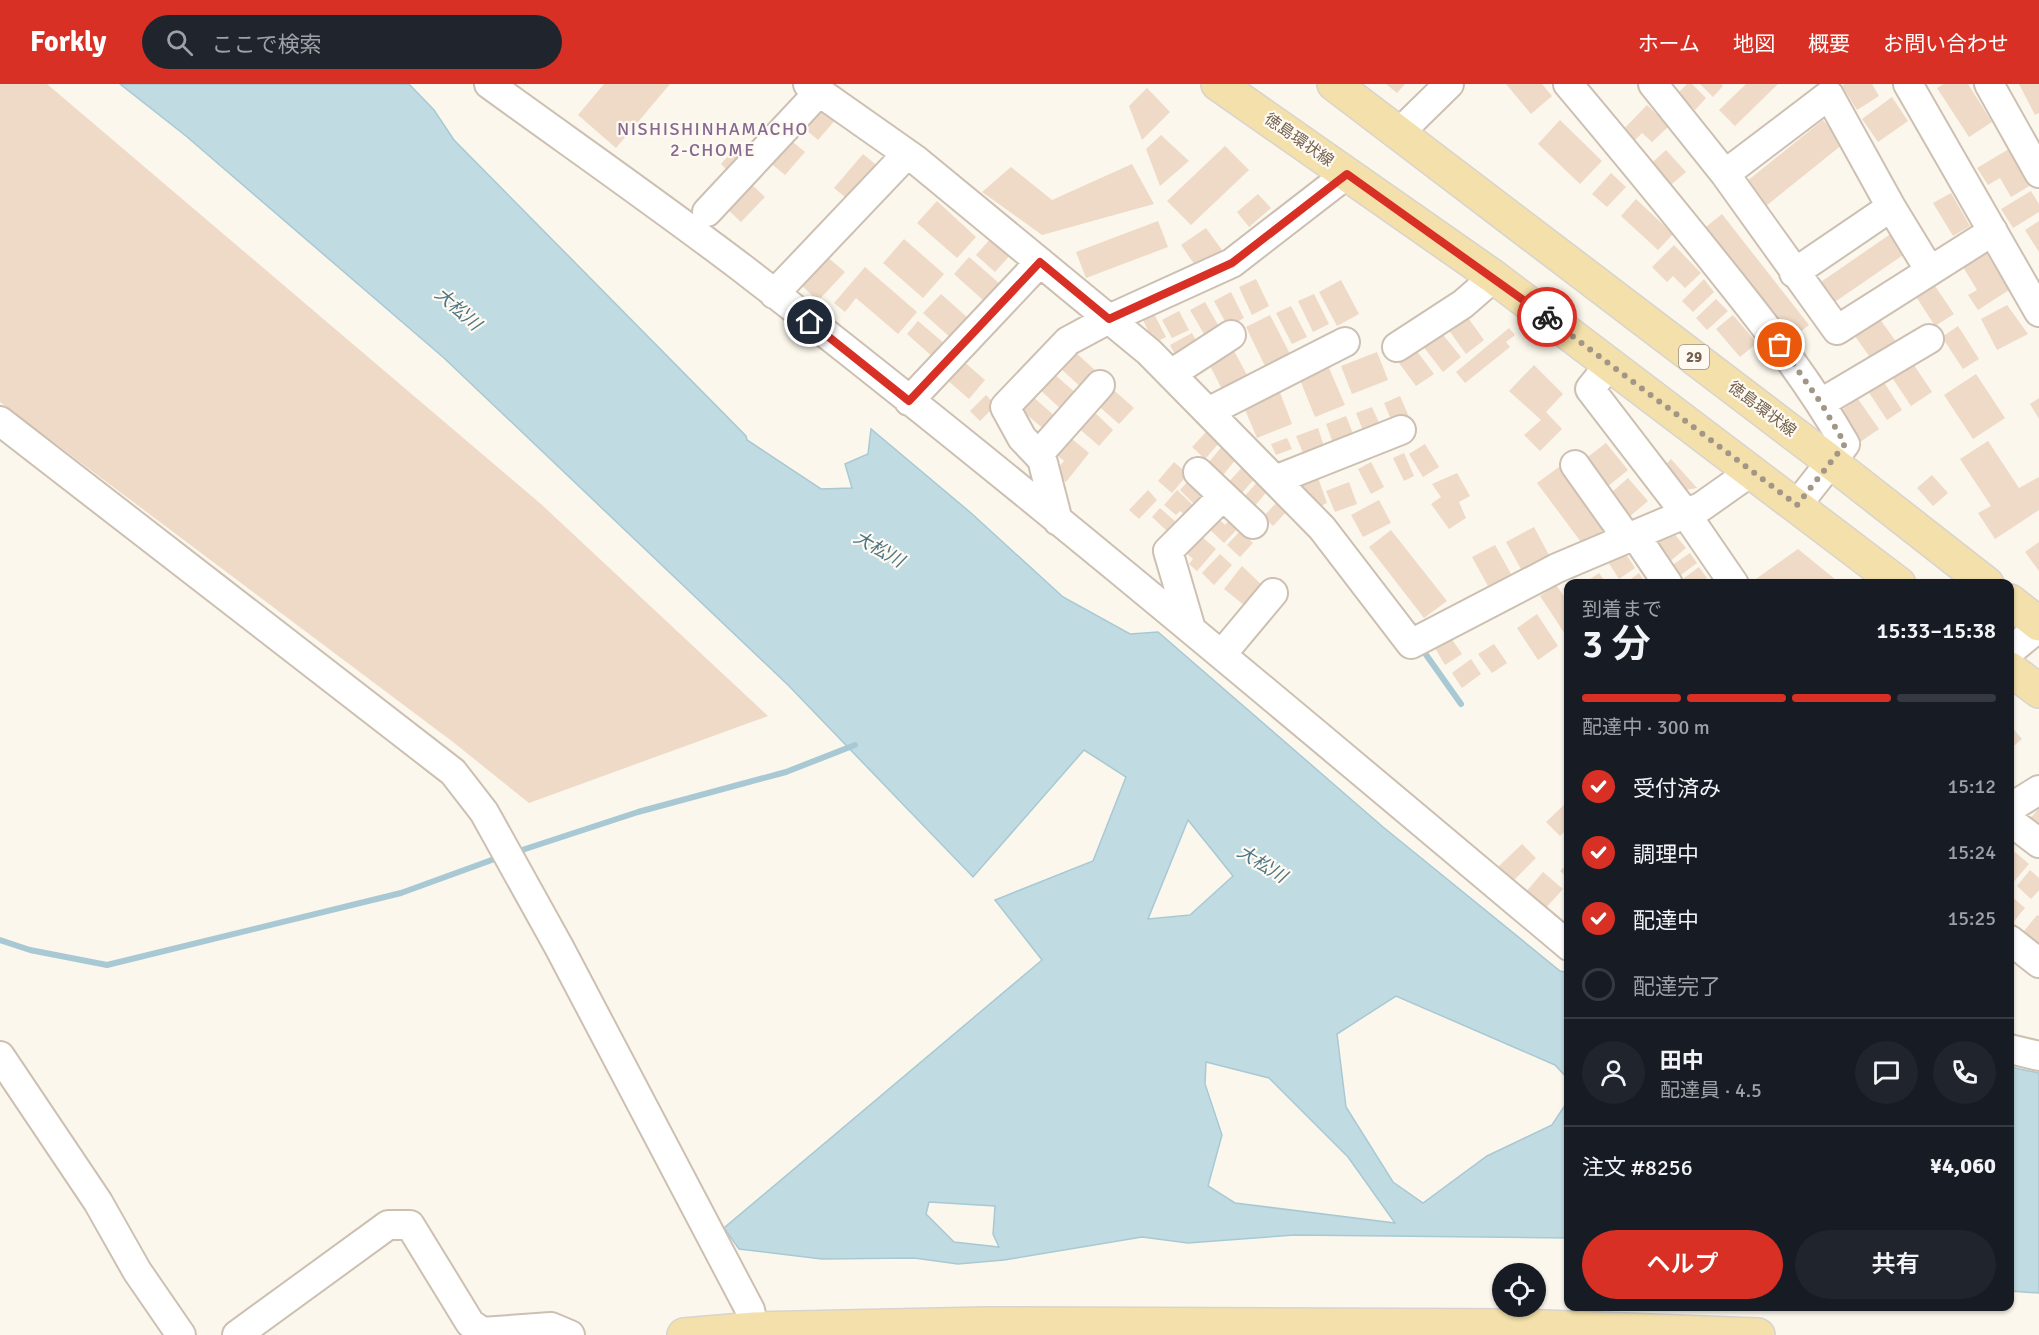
<!DOCTYPE html>
<html lang="ja">
<head>
<meta charset="utf-8">
<style>
  body { margin:0; font-family:Signika,"Noto Sans JP",sans-serif; background:#20242c; color:#f1f3f6; height:100vh; display:flex; flex-direction:column; font-size:22px; white-space:nowrap }
  * { box-sizing:border-box; margin:0 }
  p { font-size:20px; color:#9ea1a6 }
  .icon { flex:none; width:33px; height:33px; fill:none; stroke:currentColor; stroke-width:2; stroke-linecap:round; stroke-linejoin:round }
  .map { position:relative; flex:1; overflow:hidden }
  .drawer { position:absolute; left:1564px; top:495px; width:450px; height:732px; display:flex; flex-direction:column; background:#171b24; border-radius:12px; box-shadow:0 2px 4px #0004 }
  .drawer>* { flex:none }
  .buttons { position:absolute; left:1492px; top:1179px; display:grid; gap:12px }
  .buttons a { display:grid; place-items:center; width:54px; height:54px; border-radius:50%; background:#171b24; box-shadow:0 2px 4px #0004; font-size:30px }
  .pin { position:absolute; display:grid; place-items:center; width:51px; height:51px; color:#fff; margin:-26px; border:3px solid #fff; border-radius:50%; box-shadow:0 2px 6px #0007 }
  .courier { position:absolute; display:grid; place-items:center; width:60px; height:60px; margin:-30px; border:4px solid #d93025; border-radius:50%; background:#fff; color:#222; box-shadow:0 2px 8px #0007 }
  .headline em { font-style:normal; font-weight:600 }
  .headline div { display:flex; flex-direction:column-reverse }
  .headline { display:flex; align-items:center; justify-content:space-between; height:102px; padding:0 18px }
  h1 { font-size:39px; font-weight:600; line-height:45px }
  .bar { display:grid; grid-template-columns:repeat(4,1fr); gap:9px 6px; align-content:center; height:72px; padding:0 18px }
  .bar i { height:8px; border-radius:4px; background:#363941 }
  .bar .selected { background:#d93025 }
  .bar p { grid-column:span 4 }
  .line { display:flex; align-items:center; gap:15px; padding:0 18px; border-top:2px solid #363941 }
  .line div { flex:1 }
  .round { display:grid; place-items:center; flex:none; width:63px; height:63px; border-radius:32px; background:#20242c }
  ol { padding:0 18px; list-style:none }
  li { display:flex; align-items:center; gap:18px; height:66px }
  li p { margin-inline-start:auto }
  li .icon { padding:6px; border-radius:50%; background:#d93025; color:#fff; stroke-width:4 }
  li:last-child { color:#9ea1a6 }
  li i { width:33px; height:33px; border:3px solid #363941; border-radius:50% }
  .primary-button { display:flex; gap:12px; margin-top:auto; padding:12px 18px }
  .primary-button a { flex:1; height:69px; border-radius:36px; background:#d93025; color:#fff; font-size:24px; font-weight:600; line-height:69px; text-align:center }
  .primary-button a+a { background:#20242c; color:#f1f3f6 }
  header { display:flex; align-items:center; gap:36px; box-sizing:border-box; height:84px; padding:0 30px; background:#d93025; color:#fff }
  header strong { font-size:28px }
  nav { display:flex; gap:33px; margin-inline-start:auto; font-size:21px }
  .search { width:420px; height:54px; background:#20242c; display:flex; align-items:center; gap:15px; box-sizing:border-box; padding:0 21px; border-radius:33px; color:#9ea1a6; font-size:22px }
  .map>svg:first-child { display:block }
</style>
</head>
<body>
<header>
<strong>Forkly</strong>
<div class="search"><svg class="icon" aria-label="search" viewBox="0 0 24 24"><circle cx="10" cy="10" r="6"/><path d="M15 15l6 6"/></svg>ここで検索</div>
<nav><a>ホーム</a><a>地図</a><a>概要</a><a>お問い合わせ</a></nav>
</header>
<div class="map">
<svg width="2039" height="1251" viewBox="0 0 2039 1251">
  <rect width="100%" height="100%" fill="#fbf7ec"/>
  <path fill="#c1dbe3" stroke="#a8c9d4" stroke-width="1.5" fill-rule="evenodd" d="M120 0H409L434 26 454 56 746 352 747 356 821 405 852 404 845 380 868 370 871 345 971 429 1063 513 1130 550 1158 548 1383 743 1560 887 1569 889V996L1555 981 1396 912 1337 950 1346 1023 1393 1098 1423 1119 1487 1072 1552 1041 1569 1015V1154L1295 1151 1188 1159 1142 1153 1004 1176 958 1180 914 1174 822 1175 739 1165 724 1144 1042 876 995 816 1093 777 1126 693 1084 666 973 793 788 601 444 274 186 52ZM1188 736 1233 792 1190 831 1148 835ZM1206 978 1269 994 1348 1073 1395 1139 1235 1119 1208 1102 1222 1051 1205 1000ZM929 1118 995 1122 993 1150 999 1163 954 1158 926 1130Z
    M2010 983 2039 989V1209L2010 1207Z"/>
  <g fill="none" stroke-linecap="round" stroke-linejoin="round">
    <path stroke="#a8c9d4" stroke-width="6" d="M1422 565 1461 620
      M516 768 638 728 786 688 855 661
      M0 856 30 866 107 881 401 809 500 773"/>
  </g>
  <path fill="#eedac6" d="M0 0H47L542 421 768 632 529 719 453 658 0 318Z
    M604 0H670L616 64 578 31Z
    M1386 0H1405L1397 9Z
    M1506 0H1542L1552 12 1531 30Z
    M1687 0H1692L1706 14 1695 26 1678 9Z
    M1700 0H1721L1723 2 1713 13Z
    M1746 0H1778L1735 42 1719 26Z
    M1845 0H1872L1879 12 1857 26 1842 2Z
    M1944 0H1968L1992 38 1969 53 1937 4Z
    M2019 0H2039V29L2035 31Z
    M1147 4 1170 28 1142 56 1129 22Z
    M1892 13 1908 37 1878 58 1862 35Z
    M1647 21 1669 42 1652 58 1642 49 1630 61 1619 50Z
    M826 22 838 33 818 56 805 45Z
    M1560 36 1602 77 1580 100 1538 60Z
    M1823 36 1843 60 1766 122 1746 98Z
    M1161 51 1189 77 1160 102 1146 65Z
    M788 54 805 68 785 91 768 77Z
    M1225 62 1249 86 1191 141 1167 117Z
    M736 63 747 73 731 90 721 80Z
    M2009 65 2031 101 2011 113 2000 94 1988 101 1977 84Z
    M1666 66 1686 88 1665 106 1646 84Z
    M863 70 880 84 851 118 834 104Z
    M1132 80 1154 120 1042 151 982 108 1011 83 1052 116Z
    M1611 89 1626 103 1607 123 1592 110Z
    M749 98 765 113 741 138 725 123Z
    M2031 107 2039 120V128L2013 144 2001 125Z
    M1951 109 1970 142 1953 152 1933 119Z
    M1258 110 1271 124 1249 143 1237 128Z
    M1636 115 1673 150 1658 166 1621 132Z
    M937 117 976 153 957 174 917 139Z
    M1722 130 1809 241 1787 258 1701 147Z
    M1158 137 1168 163 1086 194 1076 168Z
    M2039 137V168L2025 146Z
    M1206 144 1222 166 1197 184 1181 161Z
    M1892 149 1906 169 1829 222 1815 202Z
    M992 153 1011 170 995 188 976 171Z
    M904 155 944 190 923 214 883 179Z
    M1674 161 1701 189 1685 204 1673 192 1667 198 1652 183Z
    M1986 168 2009 206 1978 226 1968 211 1977 206 1963 183Z
    M825 171 845 188 818 217 799 199Z
    M969 173 1000 200 984 217 954 190Z
    M865 183 917 228 898 250 856 214 845 228 834 219Z
    M1256 195 1269 222 1252 231 1239 203Z
    M1704 195 1714 208 1693 228 1682 217Z
    M1341 196 1359 230 1337 242 1319 208Z
    M1933 199 1954 230 1935 242 1915 211Z
    M1231 208 1244 234 1228 243 1214 217Z
    M941 210 968 234 951 254 923 229Z
    M1314 210 1329 240 1313 248 1298 217Z
    M1716 215 1728 227 1707 246 1696 234Z
    M1205 218 1221 246 1207 255 1190 226Z
    M2007 221 2028 250 1997 266 1981 235Z
    M1291 222 1307 253 1292 260 1276 229Z
    M1179 227 1189 246 1172 254 1162 236Z
    M1154 230 1166 253 1154 259 1143 236Z
    M1270 231 1290 270 1265 282 1246 243Z
    M1466 231 1484 256 1466 270 1448 245Z
    M1733 231 1757 259 1740 273 1716 245Z
    M1877 231 1897 259 1872 276 1852 248Z
    M918 237 945 260 934 274 907 250Z
    M1958 242 1979 275 1963 285 1942 253Z
    M1509 244 1515 251 1506 258 1510 263 1465 299 1456 288Z
    M1440 247 1461 273 1443 288 1422 261Z
    M1192 249 1200 264 1178 276 1170 261Z
    M1232 263 1247 291 1222 305 1207 276Z
    M1416 266 1434 290 1416 302 1399 279Z
    M1074 267 1097 288 1083 305 1060 284Z
    M1377 268 1388 296 1352 310 1341 282Z
    M1910 275 1932 308 1911 322 1889 289Z
    M963 277 985 296 969 315 946 295Z
    M1534 281 1563 310 1546 328 1562 345 1540 367 1524 351 1541 336 1509 307Z
    M1329 284 1345 321 1315 333 1300 296Z
    M1053 289 1077 310 1062 326 1038 304Z
    M1976 290 2005 334 1973 355 1944 311Z
    M1881 294 1902 326 1887 336 1866 304Z
    M1109 302 1134 324 1119 340 1094 318Z
    M1279 306 1292 340 1257 354 1243 321Z
    M986 311 996 321 980 337 970 327Z
    M1032 312 1057 334 1046 347 1020 325Z
    M1400 312 1409 333 1393 340 1384 319Z
    M2039 314V335L2030 320Z
    M1858 315 1879 345 1860 358 1839 328Z
    M1372 323 1381 343 1364 349 1356 329Z
    M1090 324 1113 346 1099 362 1075 341Z
    M1346 332 1354 352 1333 359 1326 340Z
    M1318 344 1324 362 1303 369 1296 352Z
    M1207 347 1220 358 1205 375 1192 363Z
    M1066 350 1089 369 1066 398 1054 388 1064 377 1052 367Z
    M1287 354 1292 365 1276 371 1271 360Z
    M1988 357 2019 404 2039 393V426L1995 455 1978 429 1991 422 1960 375Z
    M1606 359 1628 386 1607 403 1585 375Z
    M1425 360 1439 383 1423 393 1409 370Z
    M1223 361 1237 374 1223 391 1209 378Z
    M1404 369 1414 392 1404 397 1393 374Z
    M1671 375 1697 404 1680 407 1660 386Z
    M1174 378 1188 390 1172 409 1158 397Z
    M1371 378 1384 403 1371 410 1358 385Z
    M1244 381 1257 392 1240 411 1227 400Z
    M1559 383 1606 445 1584 462 1537 399Z
    M1457 389 1470 412 1459 418 1466 434 1449 445 1431 420 1441 413 1432 400Z
    M1317 391 1327 419 1319 423 1294 395Z
    M1932 391 1948 409 1933 422 1917 404Z
    M1628 394 1648 417 1629 433 1610 410Z
    M1190 395 1207 409 1195 421 1180 406Z
    M1259 396 1269 405 1254 423 1243 414Z
    M1349 398 1357 420 1335 428 1326 407Z
    M1148 406 1157 416 1139 435 1129 426Z
    M1177 406 1195 423 1187 433 1180 427 1176 431 1164 421Z
    M1379 416 1391 439 1363 453 1351 431Z
    M1278 417 1288 426 1273 442 1263 433Z
    M1160 424 1176 438 1167 447 1152 433Z
    M1218 434 1225 441 1231 434 1241 441 1224 459 1208 444Z
    M1534 443 1550 473 1522 487 1506 458Z
    M1391 446 1447 517 1424 534 1369 463Z
    M1671 446 1686 464 1668 479 1653 461Z
    M1240 447 1253 459 1240 473 1227 461Z
    M1200 451 1216 465 1197 487 1189 480 1193 475 1185 468Z
    M2039 458V487L2025 468Z
    M1495 461 1511 490 1488 502 1472 473Z
    M1798 465 1841 500H1749Z
    M1624 467 1635 484 1619 495 1608 478Z
    M1690 469 1697 479 1678 493 1671 482Z
    M1220 470 1232 481 1214 501 1202 489Z
    M1242 482 1265 504 1249 525 1224 505Z
    M1699 483 1707 494 1700 500H1682L1680 497Z
    M1599 489 1607 500H1583Z
    M1639 489 1646 500H1624Z
    M1556 501 1569 519V556L1540 512Z
    M1537 530 1558 562 1538 576 1517 544Z
    M1451 554 1462 570 1445 581 1435 564Z
    M1494 560 1507 579 1492 589 1478 570Z
    M1471 575 1481 590 1462 604 1452 589Z
    M2010 641 2022 655 2010 665Z
    M1565 720 1569 724V743L1560 752 1546 738Z
    M2039 724V743L2029 736Z
    M1522 760 1536 774 1512 798 1497 784Z
    M2015 768 2029 780 2010 802V773Z
    M1569 778V795L1560 787Z
    M2030 786 2039 794V806L2031 815 2017 802Z
    M1543 788 1563 805 1544 826 1525 809Z
    M2010 811 2025 824 2010 842Z
    M2037 831 2039 832V860L2024 847Z"/>
  <g fill="none" stroke-linecap="round" stroke-linejoin="round">
    <defs>
      <path id="minor" d="M489 0C573 61 659 121 742 184 1024 402 1296 633 1569 862
        M808 0 916 76 1149 268 1322 444 1411 560 1557 484 1701 423 1752 387
        M1568 0C1621 63 1673 126 1724 190 1768 245 1810 299 1845 360L1797 421
        M1653 0 1725 90 1837 246 1993 147
        M1908 0 2039 228
        M1989 0 2039 89
        M1399 49 1449 0
        M1725 90 1829 11 1891 123 1794 189
        M1891 123 1930 187
        M707 128 819 8
        M774 210 907 70
        M1397 263 1463 220 1494 193
        M1610 280 1590 305 1686 430 1734 500
        M1171 290 1231 251
        M909 317 1040 178
        M1821 319 1929 255
        M1208 328 1345 258
        M0 337 453 688 484 728 559 863 750 1226 754 1245
        M1038 371 1100 301
        M1575 381 1627 454
        M1198 388 1253 440
        M1275 396 1401 346
        M1058 437 1042 375 1022 354 1005 323 1068 257 1109 235 1232 179 1347 90
        M1635 451 1668 500
        M1191 545 1168 467 1223 412
        M2010 567 2039 543
        M1222 570 1273 509
        M2010 724 2039 706
        M2010 737 2039 759
        M2010 856 2039 879
        M2010 965 2039 972
        M0 972 98 1118 137 1187 181 1251
        M237 1251 388 1141H410L470 1239 482 1248 551 1243 570 1251"/>
      <path id="major" d="M1218 0 1494 193 1899 500
        M1334 0 1831 378 1987 500
        M2010 517 2039 540
        M2010 585 2039 607
        M684 1251 754 1245 986 1240 1520 1242 1758 1251"/>
    </defs>
    <use href="#minor" stroke="#cdc0b2" stroke-width="32"/>
    <use href="#major" stroke="#d8d3ce" stroke-width="36"/>
    <use href="#minor" stroke="#fff" stroke-width="28"/>
    <use href="#major" stroke="#f3e0ab" stroke-width="33"/>
  </g>
  <g fill="none" stroke-linecap="round" stroke-linejoin="round">
    <path stroke="#a39687" stroke-width="6" stroke-dasharray="0 10.8" d="M1547 233 1797 421 1845 360 1821 319 1780 261"/>
    <path stroke="#d93025" stroke-width="8" d="M810 238 909 317 1040 178 1109 235 1232 179 1347 90 1547 233"/>
  </g>
  <g text-anchor="middle" dominant-baseline="central" stroke-width="4.5" stroke-linejoin="round" paint-order="stroke">
    <rect fill="#fefaf2" stroke="#9d8f81" stroke-width="1.5" x="1679" y="261" width="30" height="24" rx="4.5"/>
    <g font-size="15" font-weight="bold" fill="#746150">
      <text x="1694" y="273">29</text>
    </g>
    <g font-size="16" fill="#746150" stroke="#fefaf2">
      <text transform="translate(1299 56) rotate(35)">徳島環状線</text>
      <text transform="translate(1762 325) rotate(37)">徳島環状線</text>
    </g>
    <g font-size="18" letter-spacing="1.5" fill="#87688f" stroke="#fefaf2">
      <text x="713" y="45">NISHISHINHAMACHO<tspan x="713" dy="21">2-CHOME</tspan></text>
    </g>
    <g font-size="18" font-style="italic" fill="#4c7585" stroke="#fefaf2">
      <text transform="translate(458 225) rotate(41)">大松川</text>
      <text transform="translate(879 465) rotate(30)">大松川</text>
      <text transform="translate(1262 780) rotate(32)">大松川</text>
    </g>
  </g>
</svg>
<div class="buttons">
<a><svg class="icon" aria-label="locate" viewBox="0 0 24 24"><circle cx="12" cy="12" r="6"/><path d="M12 2v4M12 18v4M2 12h4M18 12h4"/></svg></a>
</div>
<div class="pin" style="left:1780px;top:261px;background:#ea580c"><svg class="icon" aria-label="bag" viewBox="0 0 24 24"><path d="M5 8h14l-1 12H6zM9 8a3 3 0 0 1 6 0"/></svg></div>
<div class="pin" style="left:810px;top:238px;background:#1f2937"><svg class="icon" aria-label="home" viewBox="0 0 24 24"><path d="M3 11l9-7 9 7M6 9v11h12V9"/></svg></div>
<div class="courier" style="left:1547px;top:233px"><svg class="icon" aria-label="bike" viewBox="0 0 24 24"><circle cx="6" cy="16" r="4"/><circle cx="18" cy="16" r="4"/><path d="M6 16l4-8h5l3 8M10 8l3 8H6M13 5h3"/></svg></div>
<section class="drawer">
<div class="headline"><div><h1>3 分</h1><p>到着まで</p></div><em>15:33–15:38</em></div>
<div class="bar"><i class="selected"></i><i class="selected"></i><i class="selected"></i><i></i><p>配達中 · 300 m</p></div>
<ol>
<li><svg class="icon" aria-label="check" viewBox="0 0 24 24"><path d="M5 12l5 5 9-10"/></svg>受付済み<p>15:12</p></li>
<li><svg class="icon" aria-label="check" viewBox="0 0 24 24"><path d="M5 12l5 5 9-10"/></svg>調理中<p>15:24</p></li>
<li><svg class="icon" aria-label="check" viewBox="0 0 24 24"><path d="M5 12l5 5 9-10"/></svg>配達中<p>15:25</p></li>
<li><i></i>配達完了</li>
</ol>
<div class="line" style="height:108px"><a class="round"><svg class="icon" aria-label="person" viewBox="0 0 24 24"><circle cx="12" cy="8" r="4"/><path d="M4 21q1-7 8-7t8 7"/></svg></a><div><b>田中</b><p>配達員 · 4.5</p></div><a class="round"><svg class="icon" aria-label="chat" viewBox="0 0 24 24"><path d="M4 5h16v11H9l-5 4z"/></svg></a><a class="round"><svg class="icon" aria-label="phone" viewBox="0 0 24 24"><path d="M5 4h4l2 5-3 2q2 4 5 5l2-3 5 2v4C11 20 4 13 5 4z"/></svg></a></div>
<div class="line" style="height:78px"><div>注文 #8256</div><b>¥4,060</b></div>
<div class="primary-button"><a>ヘルプ</a><a>共有</a></div>
</section>
</div>
</body>
</html>
